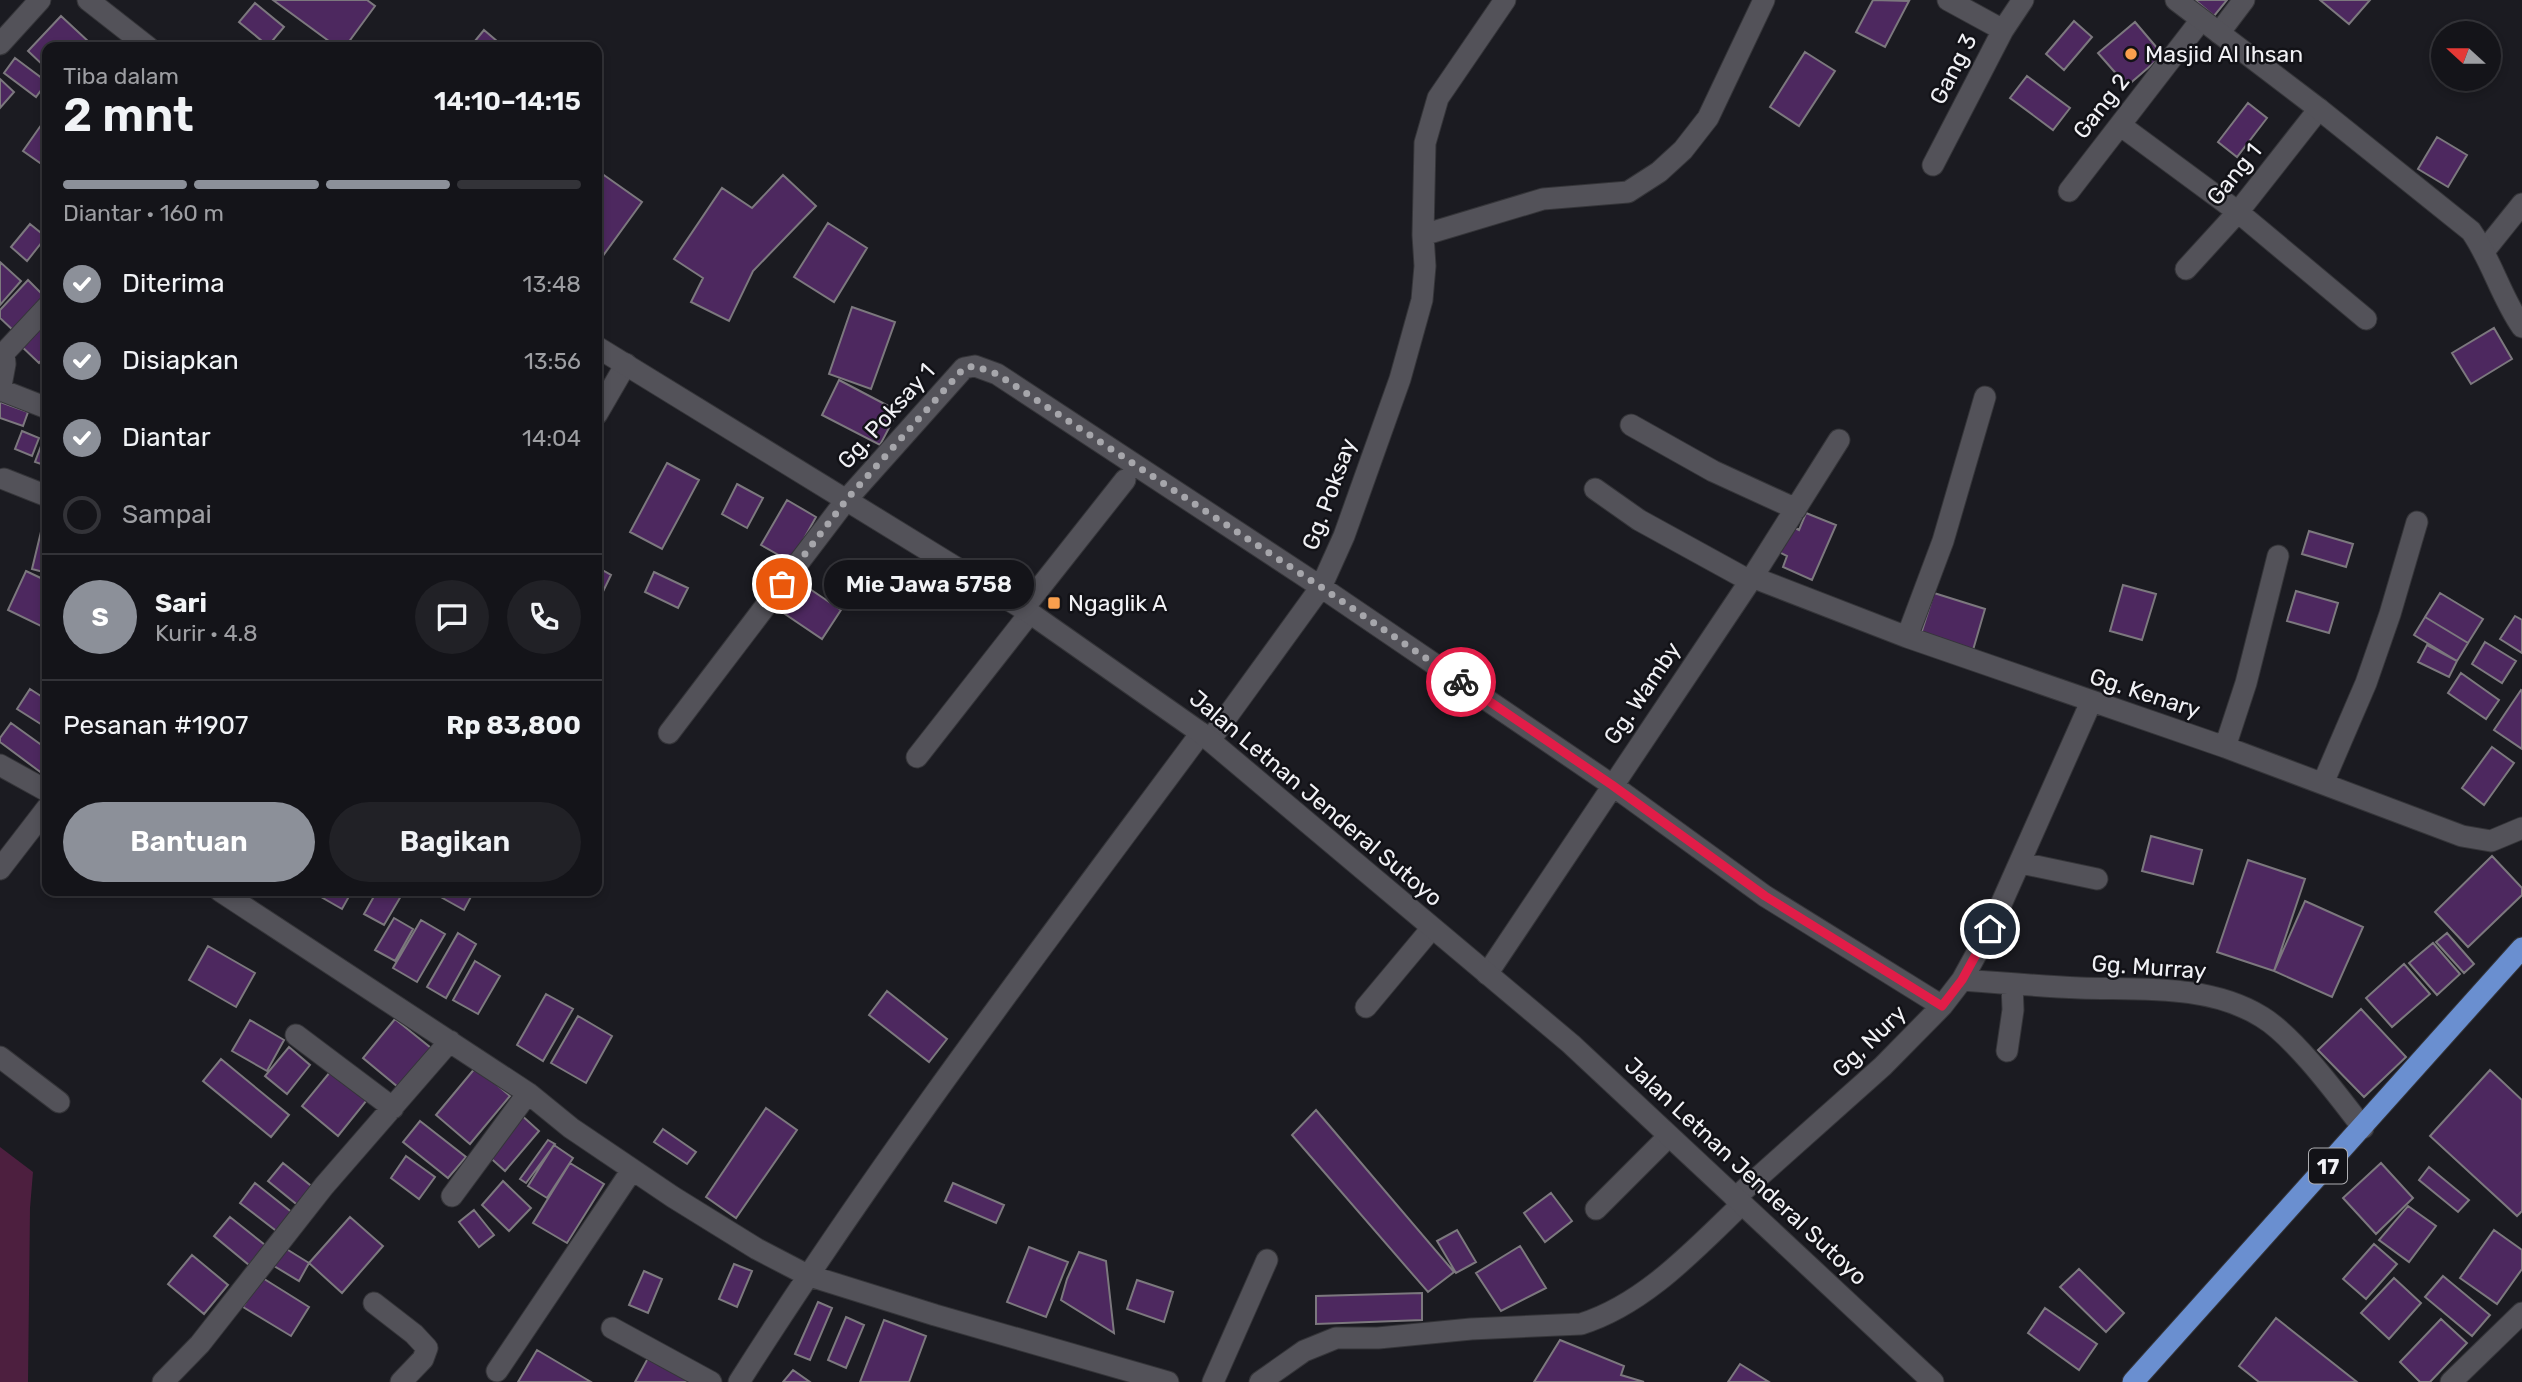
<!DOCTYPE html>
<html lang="id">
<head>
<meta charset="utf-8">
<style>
  body { margin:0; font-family:Rubik,sans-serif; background:#212126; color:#f1f3f6; height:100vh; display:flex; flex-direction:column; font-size:26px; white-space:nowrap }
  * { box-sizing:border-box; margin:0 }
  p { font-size:23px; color:#9d9ea2 }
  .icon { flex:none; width:38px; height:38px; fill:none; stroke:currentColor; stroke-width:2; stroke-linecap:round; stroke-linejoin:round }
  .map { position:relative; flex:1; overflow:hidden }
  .panel { position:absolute; left:42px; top:42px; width:560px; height:854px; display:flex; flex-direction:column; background:#141419; border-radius:14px; box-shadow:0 4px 10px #0003,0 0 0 2px #333338 }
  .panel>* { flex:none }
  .needle { width:46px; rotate:291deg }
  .buttons { position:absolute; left:2431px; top:21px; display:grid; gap:14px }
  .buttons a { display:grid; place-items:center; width:70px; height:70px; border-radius:50%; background:#141419; box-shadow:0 4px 10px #0003,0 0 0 2px #333338; font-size:35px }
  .pin { position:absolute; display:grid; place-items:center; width:60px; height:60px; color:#fff; margin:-30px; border:4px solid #fff; border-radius:50%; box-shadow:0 2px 7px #0007 }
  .courier { position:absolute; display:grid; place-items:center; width:70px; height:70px; margin:-35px; border:5px solid #e11d48; border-radius:50%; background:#fff; color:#222; box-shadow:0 2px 9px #0007 }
  .bubble { position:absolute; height:49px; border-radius:24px; background:#141419; box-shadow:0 4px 10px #0003,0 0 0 2px #333338; font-size:23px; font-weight:600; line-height:49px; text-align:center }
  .summary em { font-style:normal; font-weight:600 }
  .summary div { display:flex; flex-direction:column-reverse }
  .summary { display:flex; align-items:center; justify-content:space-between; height:119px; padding:0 21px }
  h1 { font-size:46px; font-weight:600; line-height:52px }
  .bar { display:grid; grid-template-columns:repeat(4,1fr); gap:10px 7px; align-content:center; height:84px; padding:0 21px }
  .bar i { height:9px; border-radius:5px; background:#333338 }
  .bar .on { background:#8c9099 }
  .bar p { grid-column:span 4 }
  .line { display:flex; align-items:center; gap:18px; padding:0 21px; border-top:2px solid #333338 }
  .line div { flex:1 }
  .round { display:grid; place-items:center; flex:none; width:74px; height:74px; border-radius:37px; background:#212126 }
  ol { padding:0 21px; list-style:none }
  li { display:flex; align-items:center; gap:21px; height:77px }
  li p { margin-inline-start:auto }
  li .icon { padding:7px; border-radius:50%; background:#8c9099; color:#fff; stroke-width:4 }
  li:last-child { color:#9d9ea2 }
  li i { width:38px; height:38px; border:4px solid #333338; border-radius:50% }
  .button { display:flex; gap:14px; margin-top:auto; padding:14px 21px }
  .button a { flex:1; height:80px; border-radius:42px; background:#8c9099; color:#fff; font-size:28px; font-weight:600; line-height:80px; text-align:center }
  .button a+a { background:#212126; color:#f1f3f6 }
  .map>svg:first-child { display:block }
</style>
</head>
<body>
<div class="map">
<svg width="2522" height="1382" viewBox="0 0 2522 1382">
  <rect width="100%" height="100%" fill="#1b1b21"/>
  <path fill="#4d1f3f" d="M0 1147 33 1172 30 1208 28 1382H0Z"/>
  <path fill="#4d285f" stroke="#7c787e" stroke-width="2" d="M273 0H367L375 6 345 47H337Z
    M1873 0 1909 1 1885 47 1856 32Z
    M2195 0H2227L2214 16Z
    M2320 0H2370L2349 24Z
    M255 3 284 27 268 46 239 22Z
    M61 16 89 42 84 47H47V69L28 51Z
    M2074 21 2092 37 2064 70 2046 54Z
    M2135 22 2163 55 2127 86 2098 53Z
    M484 30 504 47H470Z
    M1805 52 1835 71 1799 126 1770 107Z
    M15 58 47 82 36 97 4 73Z
    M2027 76 2070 108 2053 130 2010 98Z
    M0 79 14 92 0 108Z
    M2248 103 2267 118 2237 157 2218 142Z
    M44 121 47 123V159L43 165 23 151Z
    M2437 137 2467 155 2448 187 2418 169Z
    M601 173 642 202 597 264V178Z
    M783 175 816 206 753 271 729 321 691 302 703 278 674 259 722 188 752 208Z
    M828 223 867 248 834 302 794 277Z
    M30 224 46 237 27 261 11 247Z
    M0 262 21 281 0 305Z
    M28 280 47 299 16 333 0 318V310Z
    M852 307 895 322 871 389 829 374Z
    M47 311V354L39 363 18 343Z
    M2494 328 2512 359 2471 384 2452 353Z
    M839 380 898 411 880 445 822 415Z
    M0 402 28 412 23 426 0 418Z
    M22 431 39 438 32 456 15 449Z
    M44 438 47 439V466L35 462Z
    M667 463 699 480 662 549 630 532Z
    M737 484 763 498 747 528 722 514Z
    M787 500 816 517 791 562 761 545Z
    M46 511H47V573L32 569Z
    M1806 513 1836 525 1812 580 1783 567 1787 556 1777 551 1789 525 1799 530Z
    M2309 531 2353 544 2346 567 2302 554Z
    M597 567 611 575 597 604Z
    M26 571 47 581V623L45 628 8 610Z
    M654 572 688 588 678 608 645 592Z
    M798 581 841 610 822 639 779 610Z
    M2123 585 2156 594 2142 640 2110 631Z
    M2296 591 2338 603 2329 633 2287 621Z
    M1934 593 1985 609 1973 650 1921 634Z
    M2440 593 2483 619 2468 643 2425 617Z
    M2515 616 2522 620V653L2500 639Z
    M2425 617 2468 643 2457 661 2414 635Z
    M2485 642 2516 661 2502 683 2472 664Z
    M2427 645 2457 661 2449 677 2418 662Z
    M2461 673 2499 700 2486 719 2448 693Z
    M30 689 47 700V728L17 709Z
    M2521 690 2522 691V749L2494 730Z
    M11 723 47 749V777L0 742V738Z
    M2492 747 2514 763 2484 805 2462 788Z
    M2151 836 2202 850 2193 884 2142 871Z
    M2492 856 2522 888V895L2468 947 2435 912Z
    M2248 860 2305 879 2274 971 2217 952Z
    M317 891H352L342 909 316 894Z
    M377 891H404L384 925 364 914Z
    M430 891H474L464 910Z
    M2305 901 2363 927 2332 997 2274 971Z
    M394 918 413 929 395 961 375 950Z
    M421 920 445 934 417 982 393 968Z
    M458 933 476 944 446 998 427 987Z
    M2447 933 2474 964 2464 973 2436 942Z
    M2433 943 2460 974 2437 995 2409 963Z
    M208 946 255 973 236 1007 189 980Z
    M475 961 500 976 478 1014 453 1000Z
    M2404 964 2430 994 2392 1027 2366 998Z
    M887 991 947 1039 929 1062 869 1015Z
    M546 994 573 1009 543 1061 517 1045Z
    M2361 1009 2406 1057 2364 1097 2318 1050Z
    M578 1016 612 1036 586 1083 551 1063Z
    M395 1019 436 1052 404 1092 363 1058Z
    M250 1020 284 1040 267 1071 232 1051Z
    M289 1047 310 1065 287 1094 265 1076Z
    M221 1059 289 1115 271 1137 203 1081Z
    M335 1066 371 1095 338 1136 302 1106Z
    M476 1067 510 1096 470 1144 436 1115Z
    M2490 1070 2522 1100V1211L2517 1216 2430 1136Z
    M766 1108 797 1130 736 1218 706 1197Z
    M1316 1110 1454 1272 1428 1292 1292 1135Z
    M519 1113 539 1131 505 1171 485 1153Z
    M420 1121 466 1157 448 1178 403 1142Z
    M663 1129 696 1152 687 1164 654 1142Z
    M548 1140 555 1144 526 1183 520 1179Z
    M554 1145 573 1158 547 1198 528 1186Z
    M406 1156 435 1177 419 1199 391 1178Z
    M283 1163 315 1189 300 1207 268 1181Z
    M570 1163 604 1184 567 1243 533 1223Z
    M2381 1163 2413 1198 2376 1234 2343 1198Z
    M2429 1167 2469 1200 2458 1212 2419 1180Z
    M503 1181 531 1208 509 1231 482 1205Z
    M255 1183 294 1214 279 1233 240 1203Z
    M953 1183 1004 1205 996 1223 945 1201Z
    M1551 1193 1572 1221 1545 1242 1524 1213Z
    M2408 1206 2436 1226 2409 1262 2379 1240Z
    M474 1210 494 1235 479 1247 459 1222Z
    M230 1217 265 1245 249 1265 214 1236Z
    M350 1217 383 1246 342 1293 309 1263Z
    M1457 1230 1476 1262 1456 1273 1437 1241Z
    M2494 1230 2522 1250V1269L2497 1304 2460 1278Z
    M2374 1244 2397 1264 2366 1299 2343 1279Z
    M280 1245 309 1263 299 1281 269 1263Z
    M1520 1246 1546 1288 1501 1311 1476 1273Z
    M1029 1247 1068 1262 1046 1317 1007 1302Z
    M1079 1252 1106 1261 1114 1333 1061 1300 1067 1279Z
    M192 1255 228 1285 204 1314 168 1284Z
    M734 1264 752 1271 737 1307 719 1299Z
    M2079 1269 2124 1313 2106 1332 2060 1287Z
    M644 1271 662 1279 648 1313 629 1305Z
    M2443 1276 2490 1315 2472 1336 2425 1297Z
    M261 1277 309 1307 291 1336 243 1307Z
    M2394 1278 2421 1303 2389 1339 2361 1313Z
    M1137 1280 1173 1292 1164 1322 1127 1309Z
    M1422 1293V1320L1316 1324V1296Z
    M818 1302 832 1308 810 1360 795 1354Z
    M2045 1308 2097 1344 2079 1370 2028 1333Z
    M846 1317 864 1325 846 1368 828 1360Z
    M2276 1318 2357 1382H2259L2239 1366Z
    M2441 1319 2467 1343 2430 1382H2420L2400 1362Z
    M884 1320 926 1336 909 1382H860Z
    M1560 1340 1624 1366 1621 1375 1644 1382H1534Z
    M537 1350 586 1379 591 1382H518Z
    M648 1358 692 1382H635Z
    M1740 1364 1769 1382H1728Z
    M793 1370 810 1382H783Z"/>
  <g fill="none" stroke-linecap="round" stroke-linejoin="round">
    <defs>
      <path id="minor" d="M1948 0 2003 30
        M2219 33 2244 0
        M0 44 40 0
        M2120 125 2238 212 2366 319
        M1933 165 2003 30 2023 0
        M2069 191 2201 20
        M1423 235 1543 199 1628 192 1659 172 1683 150 1708 118 1764 0
        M2485 250 2522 204
        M2186 269 2238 212 2319 109
        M1 390 47 408
        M0 391 5 364 4 353 47 307
        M597 414 626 364
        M1631 425 1713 471 1796 509
        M4 479 47 496
        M1595 489 1639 520 1750 581
        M1752 577 1907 637 2225 747 2462 836 2491 841 2522 828
        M1023 609 1125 480
        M1907 637 1943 541 1985 397
        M669 733 847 499 964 368 975 366 997 374 1321 587 1612 785 1765 896 1942 1006
        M1210 740 1321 587 1344 536 1400 379 1422 300 1425 266 1423 235 1425 143 1438 98 1505 0
        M2225 747 2246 683 2278 556
        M917 757 1030 613
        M0 765 47 791
        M2323 783 2366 683 2390 614 2417 522
        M2021 863 2097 879
        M0 869 47 808
        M220 891 528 1093 571 1128 673 1197 757 1249 807 1275 935 1315 1168 1382
        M1487 974 1750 581 1839 440
        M1962 980C2001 983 2040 986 2080 988 2140 990 2209 984 2262 1017 2295 1037 2339 1097 2363 1128
        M1366 1007 1432 928
        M296 1035 393 1108
        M2007 1051 2013 1010 2012 984
        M0 1057 59 1102
        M452 1196 528 1093
        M1735 1198 1883 1066 1942 1006 1962 980 1990 929 2091 702
        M1596 1209 1669 1136
        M374 1303 414 1334 427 1348 423 1359 401 1382
        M612 1328 711 1382
        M497 1371 632 1170
        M163 1382 200 1344 324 1186 450 1041
        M739 1382C881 1158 1043 946 1201 733
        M1213 1382 1267 1260
        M1260 1382 1304 1351 1336 1338H1378L1471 1329 1581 1324C1645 1304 1695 1249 1742 1204
        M2451 1382 2522 1313"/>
      <path id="tertiary" d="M2176 0 2319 109 2471 231C2492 261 2501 297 2522 327"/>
      <path id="secondary" d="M88 0 148 47
        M597 347 1030 613 1201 733 1571 1044 1933 1382"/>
      <path id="trunk" d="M2133 1382 2522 948"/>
    </defs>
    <use href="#minor" stroke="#353539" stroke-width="23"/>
    <use href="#tertiary" stroke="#353539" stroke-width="23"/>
    <use href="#secondary" stroke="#353539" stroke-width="23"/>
    <use href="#trunk" stroke="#353539" stroke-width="23"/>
    <use href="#minor" stroke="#535259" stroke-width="21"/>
    <use href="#tertiary" stroke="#535259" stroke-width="21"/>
    <use href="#secondary" stroke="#535259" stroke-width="21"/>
    <use href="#trunk" stroke="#6a8fd0" stroke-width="21"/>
  </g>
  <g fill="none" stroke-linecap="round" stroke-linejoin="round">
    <path stroke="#a6a6ab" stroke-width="7" stroke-dasharray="0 12.6" d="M782 584 847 499 964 368 975 366 997 374 1321 587 1461 682"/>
    <path stroke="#e11d48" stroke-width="9" d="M1461 682 1612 785 1765 896 1942 1006 1962 980 1990 929"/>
  </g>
  <g fill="#f99f4d" stroke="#121217" stroke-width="2.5">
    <circle cx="2131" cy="54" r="7"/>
    <rect x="1047" y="596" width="14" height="14" rx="3.5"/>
  </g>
  <g text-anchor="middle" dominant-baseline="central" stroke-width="5" stroke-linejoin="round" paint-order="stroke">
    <rect fill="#121217" stroke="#aeaeb2" stroke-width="2" x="2309" y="1148.5" width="38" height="35" rx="5"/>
    <g font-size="21" font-weight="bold" fill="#f1f1f5">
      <text x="2328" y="1166">17</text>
    </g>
    <g font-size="23" fill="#f1f1f5" stroke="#121217" text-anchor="start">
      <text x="2145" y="54">Masjid Al Ihsan</text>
      <text x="1068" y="603">Ngaglik A</text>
    </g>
    <g font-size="23" fill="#f1f1f5" stroke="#121217">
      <text transform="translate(1953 69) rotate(-63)">Gang 3</text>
      <text transform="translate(2101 106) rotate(-52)">Gang 2</text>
      <text transform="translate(2234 174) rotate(-51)">Gang 1</text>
      <text transform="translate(886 416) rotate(-48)">Gg. Poksay 1</text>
      <text transform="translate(1329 494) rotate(-70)">Gg. Poksay</text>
      <text transform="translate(1642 693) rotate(-56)">Gg. Wamby</text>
      <text transform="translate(2145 693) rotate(18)">Gg. Kenary</text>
      <text transform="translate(1316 798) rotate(40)">Jalan Letnan Jenderal Sutoyo</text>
      <text transform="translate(2149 967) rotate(4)">Gg. Murray</text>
      <text transform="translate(1869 1041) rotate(-44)">Gg, Nury</text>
      <text transform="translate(1746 1171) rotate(43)">Jalan Letnan Jenderal Sutoyo</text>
    </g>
  </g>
</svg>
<div class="buttons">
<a><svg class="needle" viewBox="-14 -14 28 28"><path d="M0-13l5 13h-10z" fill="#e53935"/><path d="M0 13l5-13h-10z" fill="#9d9ea2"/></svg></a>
</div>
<div class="pin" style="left:782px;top:584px;background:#ea580c"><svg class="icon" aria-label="bag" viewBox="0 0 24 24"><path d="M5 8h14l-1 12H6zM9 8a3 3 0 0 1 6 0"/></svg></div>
<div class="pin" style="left:1990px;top:929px;background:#1f2937"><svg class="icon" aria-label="home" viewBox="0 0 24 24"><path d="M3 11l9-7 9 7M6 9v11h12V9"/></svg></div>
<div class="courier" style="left:1461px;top:682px"><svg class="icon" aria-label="bike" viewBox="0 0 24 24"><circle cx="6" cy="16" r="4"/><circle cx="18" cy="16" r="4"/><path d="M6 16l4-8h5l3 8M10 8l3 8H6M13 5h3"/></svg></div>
<div class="bubble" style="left:824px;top:560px;width:210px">Mie Jawa 5758</div>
<section class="panel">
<div class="summary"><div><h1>2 mnt</h1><p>Tiba dalam</p></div><em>14:10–14:15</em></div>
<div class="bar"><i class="on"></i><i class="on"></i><i class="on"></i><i></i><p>Diantar · 160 m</p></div>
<ol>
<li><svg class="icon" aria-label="check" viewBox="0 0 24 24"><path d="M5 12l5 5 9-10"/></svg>Diterima<p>13:48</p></li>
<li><svg class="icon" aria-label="check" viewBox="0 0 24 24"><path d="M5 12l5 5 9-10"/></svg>Disiapkan<p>13:56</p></li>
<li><svg class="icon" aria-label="check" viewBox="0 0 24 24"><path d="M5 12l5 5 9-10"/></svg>Diantar<p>14:04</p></li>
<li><i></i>Sampai</li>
</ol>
<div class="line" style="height:126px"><b class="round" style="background:#8c9099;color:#fff">S</b><div><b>Sari</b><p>Kurir · 4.8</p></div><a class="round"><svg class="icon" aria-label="chat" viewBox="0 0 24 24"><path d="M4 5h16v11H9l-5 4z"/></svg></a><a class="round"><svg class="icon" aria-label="phone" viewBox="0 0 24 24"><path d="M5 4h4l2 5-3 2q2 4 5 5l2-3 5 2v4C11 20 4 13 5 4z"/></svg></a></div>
<div class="line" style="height:91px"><div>Pesanan #1907</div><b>Rp 83,800</b></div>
<div class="button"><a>Bantuan</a><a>Bagikan</a></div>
</section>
</div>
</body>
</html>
